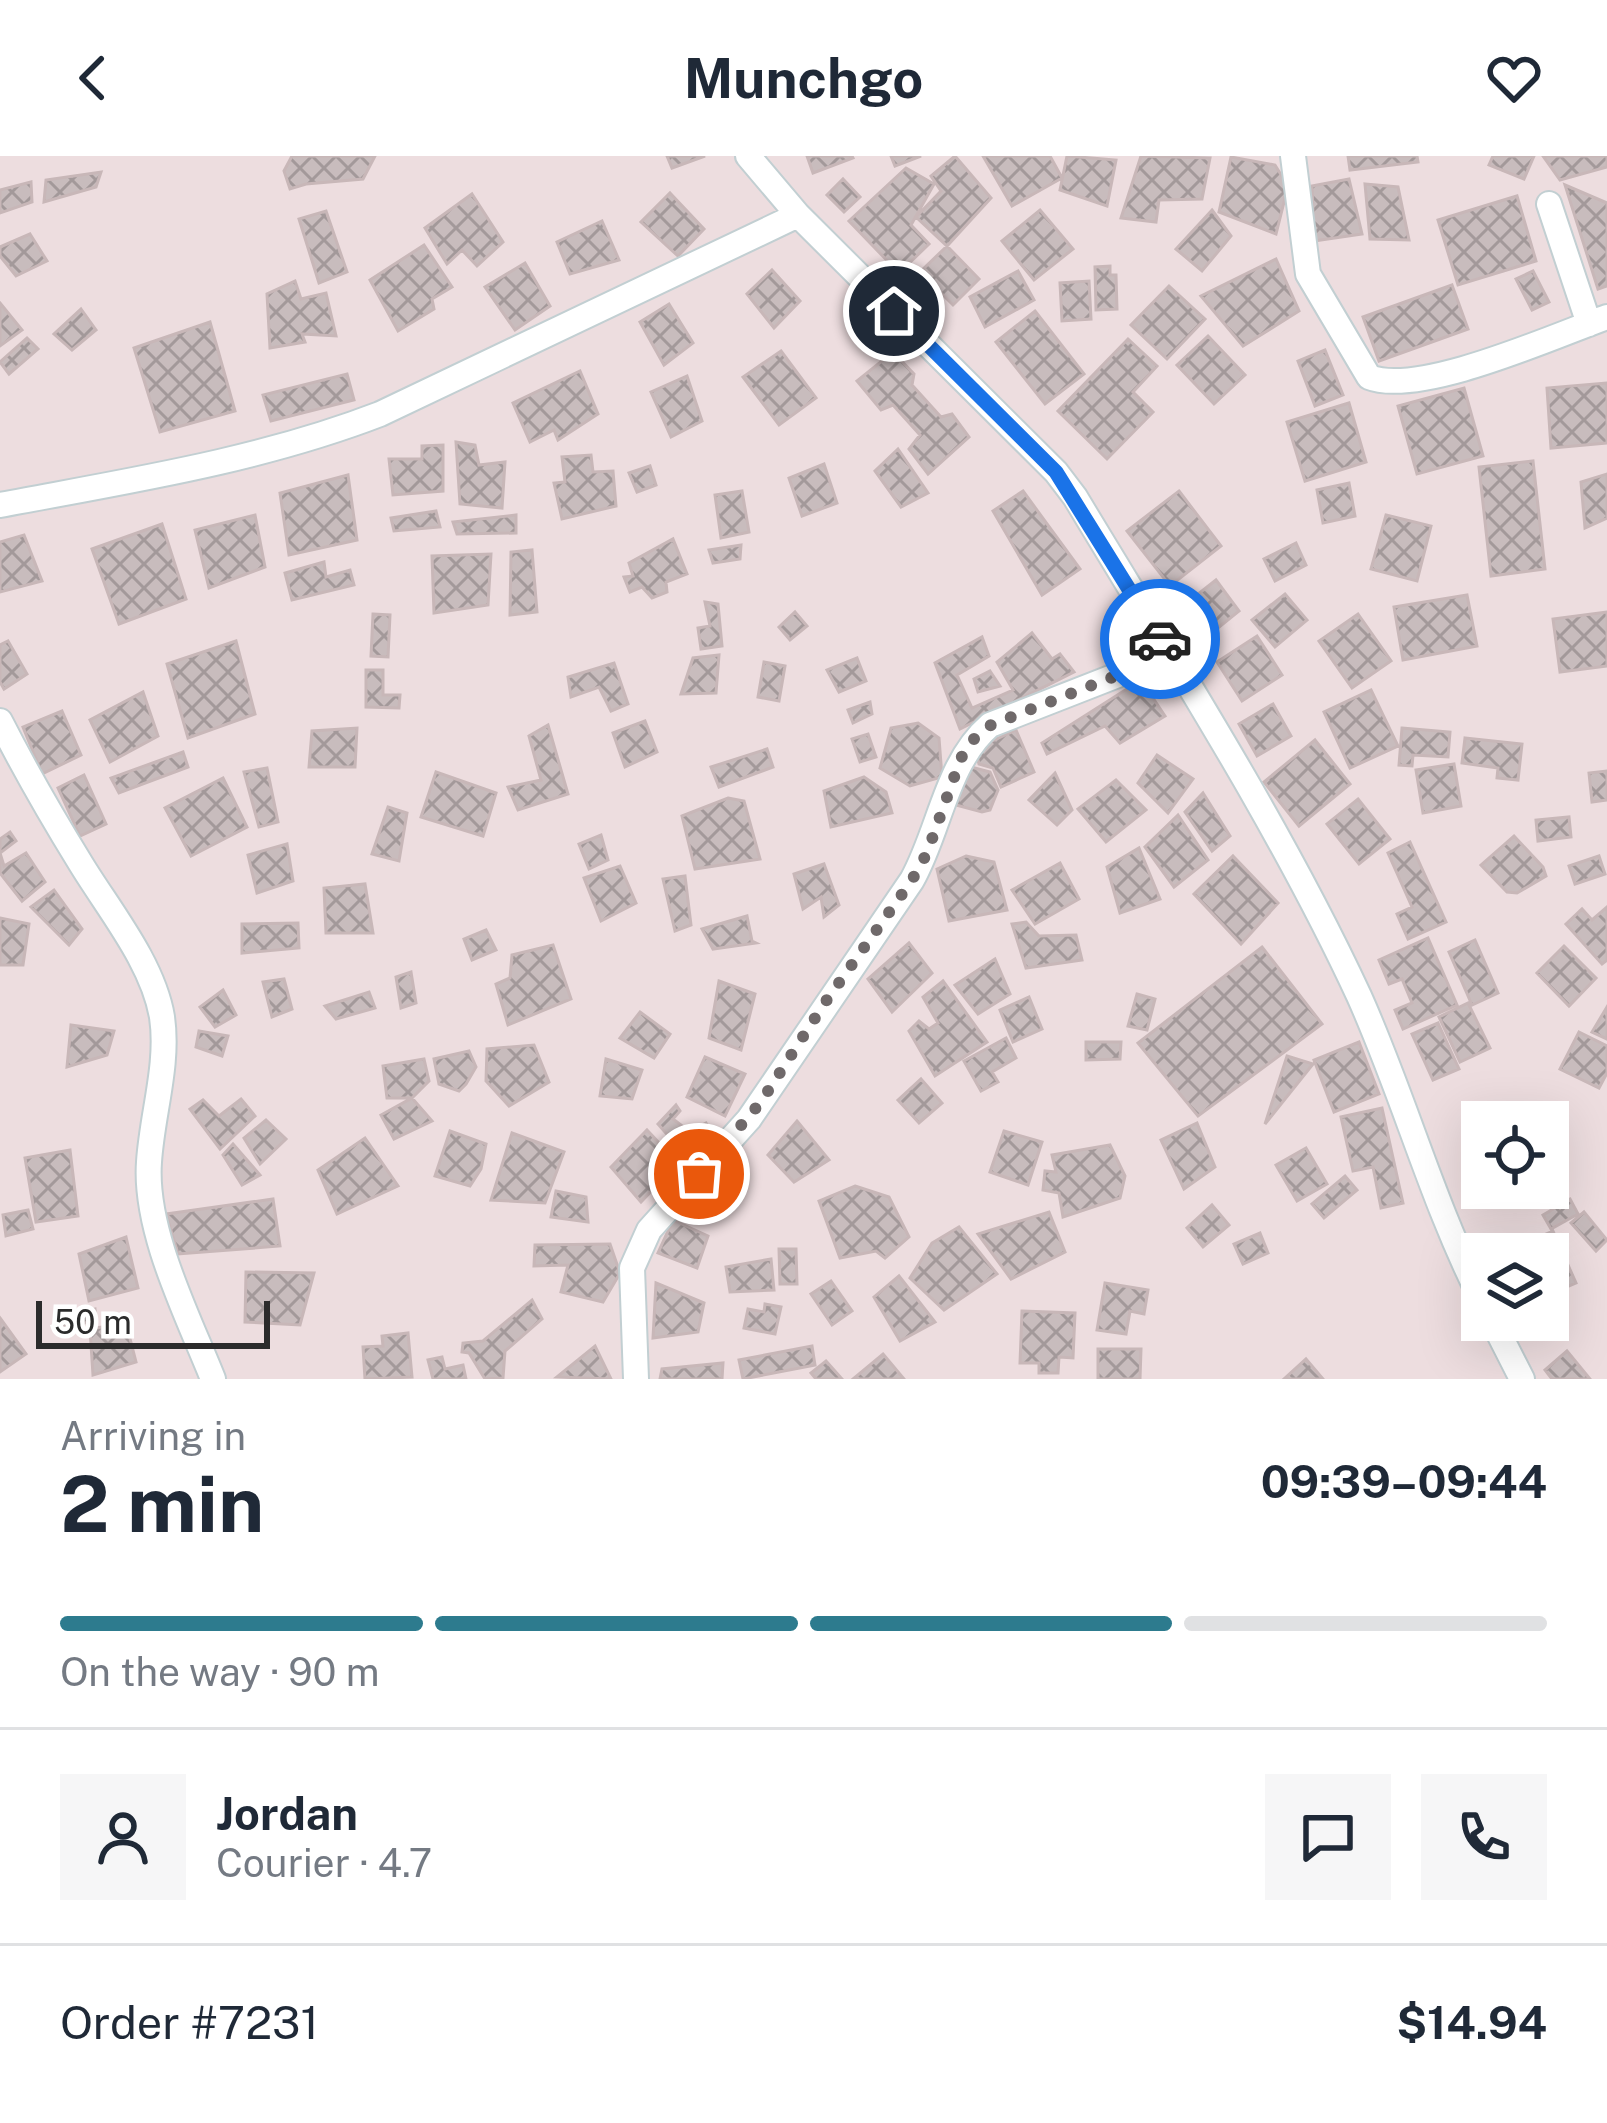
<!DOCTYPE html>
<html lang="en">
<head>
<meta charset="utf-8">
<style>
  body { margin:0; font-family:"Public Sans",sans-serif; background:#f6f6f7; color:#1f2937; height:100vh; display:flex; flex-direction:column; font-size:45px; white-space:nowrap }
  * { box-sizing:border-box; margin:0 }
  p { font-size:39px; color:#747a83 }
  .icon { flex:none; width:66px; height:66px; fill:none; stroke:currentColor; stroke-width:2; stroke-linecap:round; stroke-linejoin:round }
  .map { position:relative; height:1223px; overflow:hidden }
  .drawer { display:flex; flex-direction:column; background:#fff; flex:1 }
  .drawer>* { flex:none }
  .fabs { position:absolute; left:1461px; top:945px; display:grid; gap:24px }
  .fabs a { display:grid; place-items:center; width:108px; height:108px; border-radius:0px; background:#fff; box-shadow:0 12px 48px #0002; font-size:60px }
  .scale { position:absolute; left:36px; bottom:30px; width:234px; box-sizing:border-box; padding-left:12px; border:6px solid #2b2b2b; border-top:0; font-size:33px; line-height:42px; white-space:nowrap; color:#2b2b2b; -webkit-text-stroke:9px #fff; paint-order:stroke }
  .pin { position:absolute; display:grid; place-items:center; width:102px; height:102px; color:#fff; margin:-51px; border:6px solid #fff; border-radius:50%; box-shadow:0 3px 12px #0007 }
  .courier { position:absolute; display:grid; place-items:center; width:120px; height:120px; margin:-60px; border:9px solid #1a73e8; border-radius:50%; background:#fff; color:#222; box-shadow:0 3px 15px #0007 }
  .summary em { font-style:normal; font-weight:700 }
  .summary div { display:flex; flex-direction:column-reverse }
  .summary { display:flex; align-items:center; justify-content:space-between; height:204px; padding:0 60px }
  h1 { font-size:78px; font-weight:700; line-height:90px }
  .bar { display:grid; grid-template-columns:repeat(4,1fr); gap:18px 12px; align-content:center; height:144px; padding:0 60px }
  .bar i { height:15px; border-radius:9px; background:#e0e1e3 }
  .bar .selected { background:#2d7b8e }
  .bar p { grid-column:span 4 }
  .line { display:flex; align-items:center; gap:30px; padding:0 60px; border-top:3px solid #e0e1e3 }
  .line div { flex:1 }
  .round { display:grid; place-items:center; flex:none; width:126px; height:126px; border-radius:0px; background:#f6f6f7 }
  header { display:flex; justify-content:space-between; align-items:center; height:156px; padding:0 60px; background:#fff; font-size:54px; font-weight:700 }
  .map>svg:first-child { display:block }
</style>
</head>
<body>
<header><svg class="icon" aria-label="back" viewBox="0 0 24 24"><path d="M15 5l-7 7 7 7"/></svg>Munchgo<svg class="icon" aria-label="heart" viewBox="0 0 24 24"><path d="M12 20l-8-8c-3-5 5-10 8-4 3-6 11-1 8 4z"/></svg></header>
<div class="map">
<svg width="1607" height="1223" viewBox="0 0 1607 1223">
  <defs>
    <pattern id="building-cross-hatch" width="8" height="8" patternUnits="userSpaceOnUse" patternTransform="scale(3)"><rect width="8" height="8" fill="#c8bcbd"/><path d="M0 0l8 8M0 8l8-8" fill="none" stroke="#a3999a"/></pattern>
  </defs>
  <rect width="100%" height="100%" fill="#eddddf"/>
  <path fill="url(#building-cross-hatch)" stroke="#c8b7b8" stroke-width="3" d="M292 0H375L363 23 306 28 290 33 284 15Z
    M667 0H705L672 12Z
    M807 0H852L853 2 813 17Z
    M891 0H921L895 10Z
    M955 0 991 42 947 90 916 61 941 35 931 20Z
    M983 0H1050L1062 22 1012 50Z
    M1067 0 1116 4 1107 50 1060 34Z
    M1141 0 1210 2 1202 43 1159 44 1156 66 1121 62Z
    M1348 0H1417L1418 6 1350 14Z
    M1493 0H1534L1524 23 1489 9Z
    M1543 0H1607V11L1560 24Z
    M1231 1 1275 9 1288 30 1276 78 1219 56Z
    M906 12 934 28 911 69 929 88 899 117 849 65Z
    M101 16 96 31 44 46 46 24Z
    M843 23 860 41 844 56 827 39Z
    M1349 23 1362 78 1314 85 1312 30Z
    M31 26 32 46 0 57V34Z
    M1365 28 1398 31 1409 84 1370 83Z
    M1565 29 1607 47V130L1598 133Z
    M670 37 704 73 678 100 641 66Z
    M472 38 503 86 477 110 462 94 447 108 425 72Z
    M1517 40 1536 105 1458 129 1438 64Z
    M1040 54 1073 93 1034 124 1002 85Z
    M1212 54 1231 80 1202 115 1176 93Z
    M326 55 347 116 319 127 299 63Z
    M602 65 619 104 570 118 557 86Z
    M30 78 47 105 16 120 0 100V91Z
    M424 89 452 131 432 143 434 153 398 175 370 124Z
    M947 90 979 123 953 149 920 116Z
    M1276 103 1299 155 1243 190 1201 140Z
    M525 107 550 150 515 174 485 131Z
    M1110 110V119H1116L1117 153 1096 154 1095 111Z
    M772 114 800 145 774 172 747 138Z
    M1018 115 1034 144 985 171 970 141Z
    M1533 115 1549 146 1532 154 1516 123Z
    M295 125 301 143 326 137 336 180 302 178 305 186 270 192 267 138Z
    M1089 125 1091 163 1062 165 1060 127Z
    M1452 129 1468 173 1379 205 1363 161Z
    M1169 130 1205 163 1167 203 1131 169Z
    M0 147 22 174 0 190Z
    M669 148 693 187 664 209 640 166Z
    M81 153 96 174 72 194 54 178Z
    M1035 155 1084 218 1045 248 996 186Z
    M210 166 235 255 160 276 134 192Z
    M1208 180 1245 219 1214 248 1177 209Z
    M27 182 38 193 9 218 0 206Z
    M1128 183 1157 210 1133 236 1153 256 1107 303 1058 255Z
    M1325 194 1343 239 1315 250 1298 205Z
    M781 195 816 242 779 269 743 221Z
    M893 196 914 218 912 229 941 261 952 258 969 281 928 318 909 293 920 279 893 249 881 254 857 225Z
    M580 215 598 258 558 284 554 274 530 286 513 247Z
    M347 218 354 244 271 265 263 239Z
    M687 220 702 265 671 281 651 236Z
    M1607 227V287L1551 292 1547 232Z
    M1464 232 1483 300 1417 318 1398 250Z
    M1349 247 1366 306 1305 325 1287 266Z
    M456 286 475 289 479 309 505 306 502 352 460 348Z
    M443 289V335L393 339 389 303H422V290Z
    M898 293 928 337 901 351 875 315Z
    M591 299 593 316 613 315 616 350 562 363 554 327 565 326 562 301Z
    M1533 305 1545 413 1491 420 1479 311Z
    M824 308 837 347 802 360 789 322Z
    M650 310 656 329 637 336 629 317Z
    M1607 318V362L1585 372 1581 326Z
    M348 319 357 384 289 399 280 337Z
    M1349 327 1355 360 1323 367 1317 334Z
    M742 335 749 376 721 382 715 339Z
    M1023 335 1080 413 1042 439 993 355Z
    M1179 335 1221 390 1170 430 1127 375Z
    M436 355 440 371 394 375 391 362Z
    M255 359 265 411 209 432 195 374Z
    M516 359V377L457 378 453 366Z
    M1386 359 1431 370 1417 425 1371 413Z
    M162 368 186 443 119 468 92 393Z
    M24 379 42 425 0 436V386Z
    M673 383 687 418 666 426 667 436 652 442 642 431 630 436 624 421 633 420 629 407Z
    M1296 387 1306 409 1275 425 1264 403Z
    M741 389 740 403 713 407 709 394Z
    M532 394 537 456 510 459 511 396Z
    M491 398 488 449 434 457 432 400Z
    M324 406 326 421 350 414 354 429 292 444 285 417Z
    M1216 424 1239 455 1198 488 1174 457Z
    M1285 438 1307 464 1275 491 1252 464Z
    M1467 439 1477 490 1403 504 1394 451Z
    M705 446 718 448 722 490 701 493 698 472 710 470Z
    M795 456 807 470 790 484 779 471Z
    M1607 456V510L1560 516 1553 463Z
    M373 458 390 459 388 501 371 500Z
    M1358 458 1391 505 1352 532 1319 485Z
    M1032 477 1052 503 1060 498 1074 516 960 573 935 507 982 481 989 500 957 519 972 552 1013 534 997 506Z
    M1257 480 1282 519 1242 545 1217 506Z
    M8 485 27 518 4 533 0 526V489Z
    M236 485 255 558 188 582 167 508Z
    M719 499 716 537 681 538 693 502Z
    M857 502 866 525 839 536 827 514Z
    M764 506 785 510 779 545 758 541Z
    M614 507 628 548 611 555 599 531 571 541 568 521Z
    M366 514H383V539H400L399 552 366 551Z
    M990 515 1000 530 978 536 974 523Z
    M1141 524 1165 560 1120 587 1105 570 1047 598 1042 587Z
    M1371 534 1398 590 1350 612 1324 556Z
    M143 536 158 580 110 606 90 564Z
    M870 546 872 558 853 567 848 554Z
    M1273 548 1291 580 1257 600 1239 568Z
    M62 555 81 599 42 618 23 571Z
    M645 565 657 596 625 611 613 577Z
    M918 567 939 582 942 621 910 630 880 612 891 572Z
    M548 569 568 638 518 654 508 631 541 624 529 580Z
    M357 572 355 611H309L312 575Z
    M1402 572 1450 576 1448 601 1413 599 1412 610 1399 609Z
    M1016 574 1034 616 1001 631 993 612 979 608 975 593Z
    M868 578 876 601 860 606 852 583Z
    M1465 582 1522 588 1518 624 1497 622 1498 612 1462 607Z
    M1315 584 1350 628 1299 670 1264 626Z
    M767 593 773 611 719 631 711 611Z
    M183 596 188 611 119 637 111 622Z
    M1157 599 1193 623 1168 657 1138 627Z
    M1454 608 1461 650 1423 657 1416 614Z
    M971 611 990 616 998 634 990 654 982 656 956 649Z
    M267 612 278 666 259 671 244 616Z
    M1607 615V644L1592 646 1589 617Z
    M436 616 496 637 483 680 421 661Z
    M1055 617 1072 654 1057 669 1029 644Z
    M84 619 106 668 80 680 58 632Z
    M864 621 886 636 892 657 831 671 824 635Z
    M223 622 247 671 191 700 165 652Z
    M1116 624 1146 654 1106 686 1078 653Z
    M1203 637 1230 680 1212 695 1185 656Z
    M728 642 744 645 760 703 695 713 682 660Z
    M1358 643 1390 683 1359 708 1327 668Z
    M388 651 407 657 399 705 372 698Z
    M1178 659 1208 704 1174 731 1145 691Z
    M1569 661 1571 681 1538 685 1536 664Z
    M10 676 16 685 0 697 4 710 26 697 45 726 22 745 0 717V683Z
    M601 679 608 704 589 713 579 688Z
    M1514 680 1543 711 1546 720 1517 737 1507 736 1481 709Z
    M1410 686 1446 766 1408 783 1397 758 1412 751 1388 697Z
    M287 688 293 725 257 737 248 699Z
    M1139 692 1160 743 1120 757 1107 711Z
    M966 700 994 706 1007 754 949 765 937 713Z
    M1233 700 1278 747 1241 788 1194 738Z
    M1599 700 1605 718 1575 728 1569 710Z
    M1060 707 1079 743 1035 768 1012 734Z
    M824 708 839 749 824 761 821 741 803 753 794 718Z
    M620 710 636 747 601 765 584 722Z
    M685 720 691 769 675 775 663 723Z
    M365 728 373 777H326L324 732Z
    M54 734 82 773 69 789 31 751Z
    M1607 751V804L1602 808 1566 768 1582 753 1592 764Z
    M747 760 752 785 756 787 713 793 702 773Z
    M0 762 29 768 23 809H0Z
    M1026 766 1039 780 1076 779 1082 804 1026 812 1012 768Z
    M298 767 299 792 242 797V768Z
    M486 774 496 794 472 804 464 783Z
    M1428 782 1457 849 1403 873 1395 854 1412 847 1402 823 1389 828 1379 804Z
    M1475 784 1498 837 1472 849 1449 796Z
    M909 787 932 817 892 856 868 823Z
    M553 789 571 843 508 869 496 828 510 822 512 799Z
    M1564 790 1596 822 1569 850 1537 817Z
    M1262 791 1322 868 1198 960 1138 887Z
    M995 803 1010 838 978 858 955 829Z
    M411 816 416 847 401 852 396 821Z
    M284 823 292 853 272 861 263 826Z
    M719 825 755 838 741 894 709 882Z
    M943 825 987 886 935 920 909 875 919 865 929 873 938 867 923 841Z
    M223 834 236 859 215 871 200 851Z
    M369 836 375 852 336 863 325 850Z
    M1137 838 1155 843 1147 874 1128 870Z
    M1029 841 1042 873 1013 886 1000 854Z
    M1468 847 1490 892 1460 906 1439 861Z
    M1607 851V883L1592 876Z
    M640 856 670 878 654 902 620 882Z
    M1438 867 1459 913 1433 924 1412 878Z
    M71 869 114 875 107 899 67 911Z
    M199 875 228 880 222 900 196 891Z
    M1579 876 1607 890V917L1599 932 1560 913Z
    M1006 882 1016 902 992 916 998 926 981 935 964 905Z
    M1086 886H1121L1120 903 1086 904Z
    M1359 886 1379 938 1334 956 1314 904Z
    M534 889 549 926 509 950 486 925 487 893Z
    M469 895 476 911 466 928 459 935 439 928 434 903Z
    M1287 900 1313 908 1265 968Z
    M705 901 745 918 725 960 687 941Z
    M424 903 429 925 412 942H387L383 910Z
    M606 903 642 914 632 943 600 940Z
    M921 923 942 947 919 967 898 944Z
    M412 942 432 965 394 983 381 959Z
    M241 943 255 960 220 993 190 953 203 944 219 960Z
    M676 949 680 955 673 963 690 976 706 967 712 977 687 1001 658 968Z
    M1382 952 1403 1047 1381 1052 1373 1011 1353 1015 1341 961Z
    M266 964 286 983 260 1008 244 982Z
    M797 965 829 1004 794 1026 768 999Z
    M1197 967 1215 1011 1184 1033 1161 984Z
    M647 974 678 1007 641 1046 611 1011Z
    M450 975 486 988 481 1013 470 1030 435 1020Z
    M1004 975 1042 986 1028 1029 990 1016Z
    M512 977 564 996 545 1047 491 1044Z
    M365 982 398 1030 337 1058 318 1014Z
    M233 988 260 1019 242 1029 223 999Z
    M1110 989 1125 1020 1120 1042 1063 1061 1059 1037 1043 1034 1045 1015 1056 1016 1052 999Z
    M1306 992 1327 1028 1297 1045 1276 1009Z
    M70 994 78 1060 36 1066 25 1002Z
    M1345 1020 1357 1034 1324 1062 1312 1048Z
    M855 1030 889 1041 909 1081 885 1102 876 1095 840 1102 819 1045Z
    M556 1035 586 1041 588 1066 551 1061Z
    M273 1043 280 1090 178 1098 166 1058Z
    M1570 1043 1578 1058 1551 1073 1543 1059Z
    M1212 1049 1229 1069 1203 1091 1187 1072Z
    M28 1054 33 1073 6 1080 3 1059Z
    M1049 1056 1065 1096 1011 1123 978 1078Z
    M1584 1056 1607 1084 1596 1095 1571 1067Z
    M673 1064 708 1080 697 1112 658 1097Z
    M959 1071 997 1118 944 1154 910 1122 932 1087Z
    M1553 1075 1576 1127 1548 1139V1098H1522L1519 1090Z
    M1260 1077 1268 1097 1243 1108 1234 1088Z
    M126 1081 138 1132 89 1145 79 1098Z
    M610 1088 620 1117 603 1146 561 1136 568 1109 534 1110 535 1089Z
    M779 1093H796L797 1128H780Z
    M771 1103 774 1134 730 1136 726 1111Z
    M246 1116 314 1117 300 1169 245 1166Z
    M899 1120 935 1166 900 1185 874 1141Z
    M831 1125 852 1155 832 1169 811 1138Z
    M656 1127 704 1147 698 1176 653 1182Z
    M1105 1127 1148 1134 1144 1158 1130 1155 1126 1178 1097 1174Z
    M532 1144 542 1163 505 1195 503 1222 485 1223 469 1197 462 1196 463 1187 483 1185Z
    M765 1148 781 1151 775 1178 744 1172 748 1153 764 1156Z
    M95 1153 96 1165 61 1171 62 1159Z
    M1022 1155 1075 1157 1073 1202 1059 1201 1058 1217H1039V1207H1020Z
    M0 1162 26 1198 0 1216Z
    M126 1167 136 1206 93 1219 90 1173Z
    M408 1177 412 1221 365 1223 363 1191 383 1190 382 1180Z
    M595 1190 611 1223 557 1221Z
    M812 1190 815 1209 743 1223 739 1204Z
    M1098 1193H1141L1140 1223H1098Z
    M1567 1195 1590 1223H1552L1545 1214Z
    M883 1198 904 1223H853Z
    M442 1201 445 1213 463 1209 466 1223H433L428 1204Z
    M1306 1203 1323 1223H1284Z
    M826 1205 842 1223H816L811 1217Z
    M723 1207 722 1223H660L662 1213Z"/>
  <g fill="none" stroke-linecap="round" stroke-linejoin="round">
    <defs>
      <path id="minor" d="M748 0 798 59 1056 316 1075 341C1172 502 1280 670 1359 840 1404 940 1432 1046 1482 1144
        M1293 0 1308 118 1369 221C1419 241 1554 180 1607 161
        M1549 48 1589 168
        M0 349C127 325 258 305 380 258L798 59
        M0 565C25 614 52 661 81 708 109 754 153 807 162 861 169 909 152 958 149 1006 144 1075 188 1160 213 1223
        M1492 1164 1522 1223
        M636 1223 632 1112 649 1074 749 963 912 724C940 674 946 607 990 569L1169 499"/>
    </defs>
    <use href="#minor" stroke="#c2cfd2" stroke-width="28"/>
    <use href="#minor" stroke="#fff" stroke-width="24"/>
  </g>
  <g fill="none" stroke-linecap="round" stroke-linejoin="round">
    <path stroke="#6f696a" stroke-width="12" stroke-dasharray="0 21.6" d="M699 1018 761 946 824 848 912 724 927 697 961 602 974 583 991 569 1169 499 1160 483"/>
    <path stroke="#1a73e8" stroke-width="15" d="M894 155 1056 316 1160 483"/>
  </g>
</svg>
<div class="fabs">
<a><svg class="icon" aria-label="locate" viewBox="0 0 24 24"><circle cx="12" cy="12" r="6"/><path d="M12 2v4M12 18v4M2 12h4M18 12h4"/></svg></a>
<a><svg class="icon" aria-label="layers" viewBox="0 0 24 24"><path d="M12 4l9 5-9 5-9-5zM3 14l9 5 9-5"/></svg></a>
</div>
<div class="scale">50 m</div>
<div class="pin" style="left:699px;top:1018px;background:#ea580c"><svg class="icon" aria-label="bag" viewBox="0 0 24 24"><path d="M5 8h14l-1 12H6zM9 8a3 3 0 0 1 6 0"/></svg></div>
<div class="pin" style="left:894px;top:155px;background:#1f2937"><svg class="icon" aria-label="home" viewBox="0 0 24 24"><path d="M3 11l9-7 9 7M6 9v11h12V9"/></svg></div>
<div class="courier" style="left:1160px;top:483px"><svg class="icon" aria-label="car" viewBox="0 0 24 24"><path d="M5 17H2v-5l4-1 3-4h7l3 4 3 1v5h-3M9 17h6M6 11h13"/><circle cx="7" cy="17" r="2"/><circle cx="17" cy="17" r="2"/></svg></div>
</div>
<section class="drawer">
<div class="summary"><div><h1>2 min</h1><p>Arriving in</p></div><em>09:39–09:44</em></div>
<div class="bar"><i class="selected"></i><i class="selected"></i><i class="selected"></i><i></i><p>On the way · 90 m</p></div>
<div class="line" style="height:216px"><a class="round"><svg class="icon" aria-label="person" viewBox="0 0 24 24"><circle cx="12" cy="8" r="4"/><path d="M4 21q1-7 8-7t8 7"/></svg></a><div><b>Jordan</b><p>Courier · 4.7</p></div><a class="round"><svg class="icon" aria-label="chat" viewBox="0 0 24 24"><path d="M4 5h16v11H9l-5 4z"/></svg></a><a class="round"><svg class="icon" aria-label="phone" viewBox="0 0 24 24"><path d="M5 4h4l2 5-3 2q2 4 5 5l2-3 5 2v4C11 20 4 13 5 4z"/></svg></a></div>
<div class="line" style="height:156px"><div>Order #7231</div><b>$14.94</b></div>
</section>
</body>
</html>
